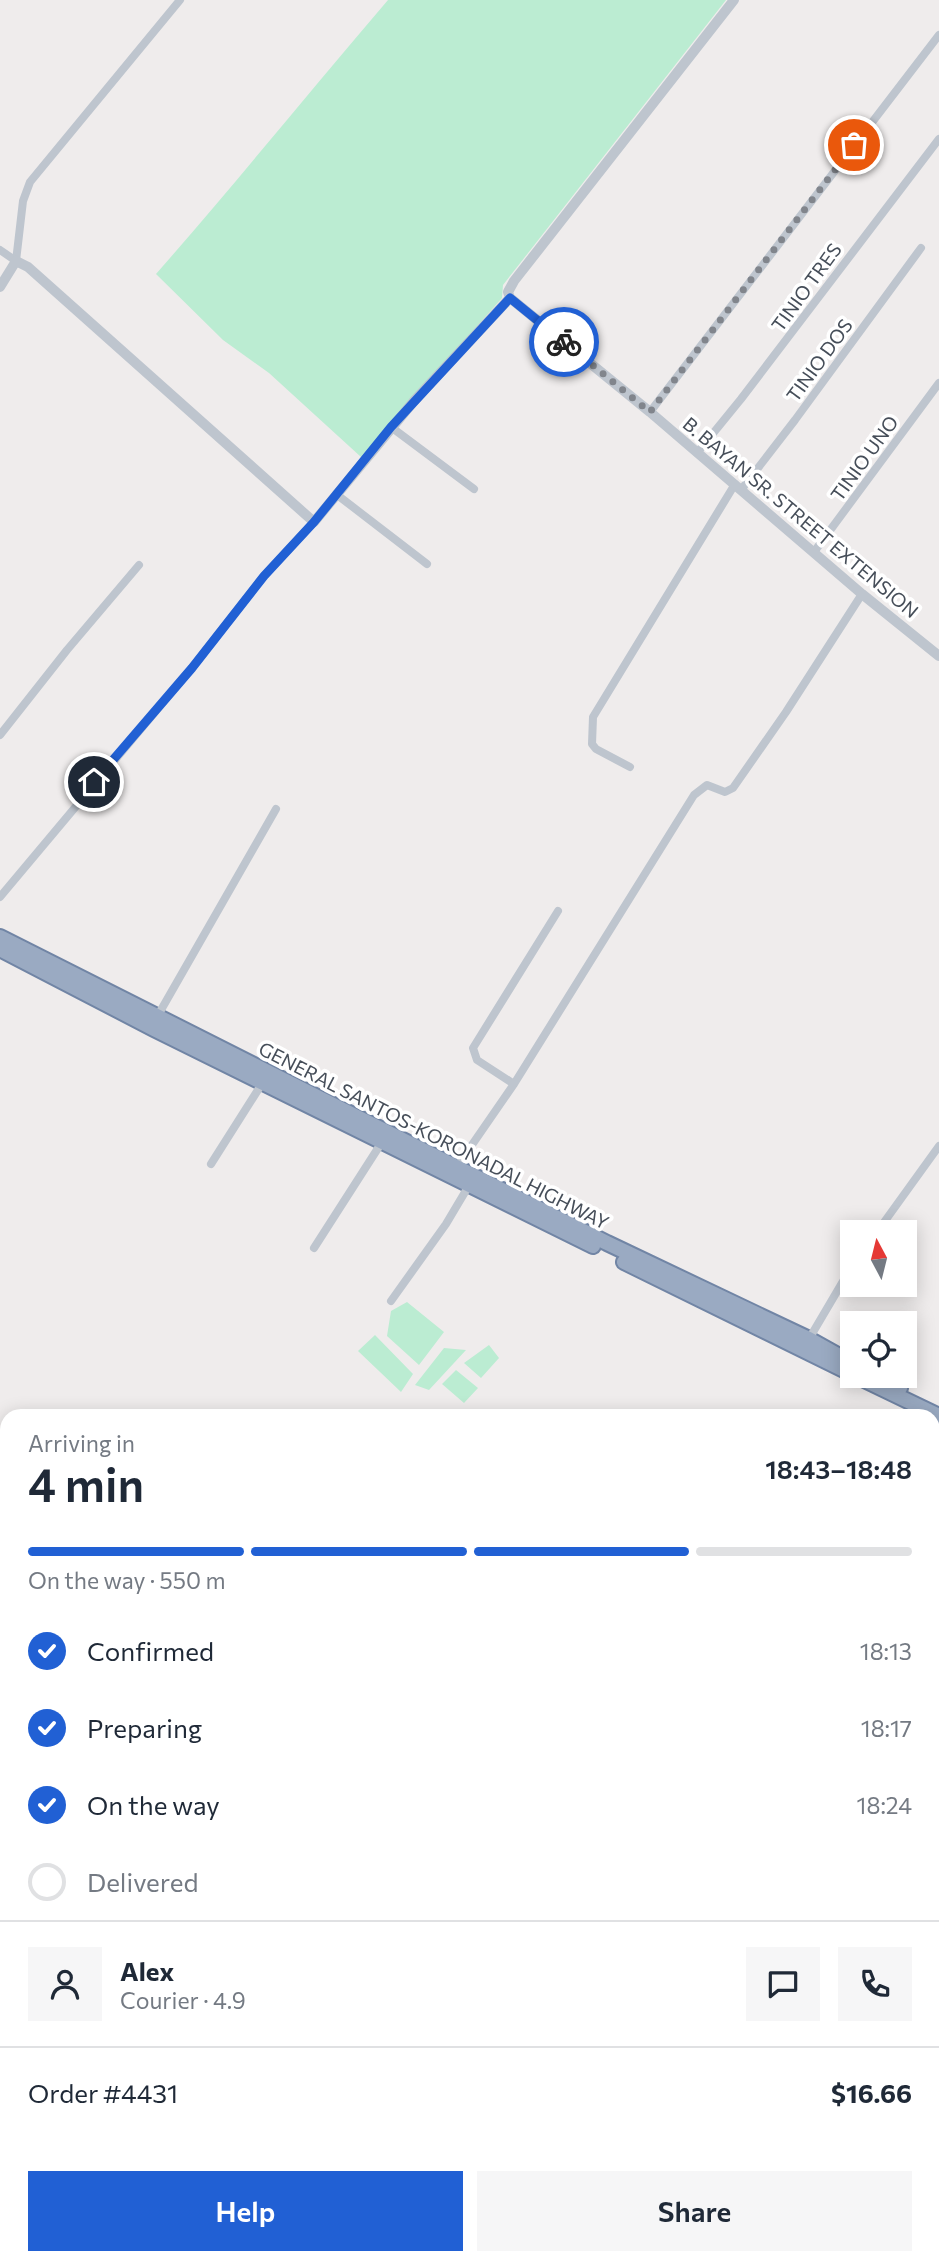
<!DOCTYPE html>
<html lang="en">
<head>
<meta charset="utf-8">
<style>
  body { margin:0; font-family:Commissioner,sans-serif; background:#f6f6f7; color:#1f2937; height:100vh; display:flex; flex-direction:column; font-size:26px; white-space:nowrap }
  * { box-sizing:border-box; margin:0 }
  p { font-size:23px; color:#747a83 }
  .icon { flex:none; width:38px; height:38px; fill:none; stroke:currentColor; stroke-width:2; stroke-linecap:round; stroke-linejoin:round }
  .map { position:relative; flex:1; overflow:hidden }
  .panel { position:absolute; left:0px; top:1409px; width:940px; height:856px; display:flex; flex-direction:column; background:#fff; border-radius:21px 21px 0 0; box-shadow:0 4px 18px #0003 }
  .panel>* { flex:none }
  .needle { width:46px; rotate:353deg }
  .controls { position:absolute; left:840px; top:1220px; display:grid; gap:14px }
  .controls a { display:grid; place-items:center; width:77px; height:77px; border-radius:0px; background:#fff; box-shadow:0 4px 18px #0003; font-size:35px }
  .pin { position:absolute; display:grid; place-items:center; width:60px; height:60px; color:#fff; margin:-30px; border:4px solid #fff; border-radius:50%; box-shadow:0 2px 7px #0007 }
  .courier { position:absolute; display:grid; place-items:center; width:70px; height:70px; margin:-35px; border:5px solid #2160d4; border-radius:50%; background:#fff; color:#222; box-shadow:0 2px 9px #0007 }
  .headline em { font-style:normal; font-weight:600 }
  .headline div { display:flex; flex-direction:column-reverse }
  .headline { display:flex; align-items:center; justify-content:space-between; height:119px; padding:0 28px }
  h1 { font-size:46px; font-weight:600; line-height:52px }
  .bar { display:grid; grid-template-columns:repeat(4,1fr); gap:10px 7px; align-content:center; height:84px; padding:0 28px }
  .bar i { height:9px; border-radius:5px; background:#e0e1e3 }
  .bar .on { background:#2160d4 }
  .bar p { grid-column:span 4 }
  .line { display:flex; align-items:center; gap:18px; padding:0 28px; border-top:2px solid #e0e1e3 }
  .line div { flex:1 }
  .round { display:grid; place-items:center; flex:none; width:74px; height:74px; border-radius:0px; background:#f6f6f7 }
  ol { padding:0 28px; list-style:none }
  li { display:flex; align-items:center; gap:21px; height:77px }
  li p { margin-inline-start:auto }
  li .icon { padding:7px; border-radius:50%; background:#2160d4; color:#fff; stroke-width:4 }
  li:last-child { color:#747a83 }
  li i { width:38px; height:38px; border:4px solid #e0e1e3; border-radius:50% }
  .action { display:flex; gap:14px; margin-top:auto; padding:14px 28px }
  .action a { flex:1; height:80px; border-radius:0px; background:#2160d4; color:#fff; font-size:28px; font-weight:600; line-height:80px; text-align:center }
  .action a+a { background:#f6f6f7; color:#1f2937 }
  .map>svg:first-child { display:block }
</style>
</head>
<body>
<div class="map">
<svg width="939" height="2263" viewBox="0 0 939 2263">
  <rect width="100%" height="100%" fill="#efecec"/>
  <path fill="#bbecd2" d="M388 0H726L503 285 502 298 361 457 269 373 223 340 156 274C235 184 310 91 388 0Z
    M407 1302 444 1332 419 1365 387 1336 391 1311Z
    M375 1335 413 1374 401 1392 358 1351Z
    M489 1345 499 1358 481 1378 464 1363Z
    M444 1348 466 1350 429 1390 415 1385Z
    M456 1370 478 1388 464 1403 442 1384Z"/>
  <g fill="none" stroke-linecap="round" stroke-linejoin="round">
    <path stroke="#8acce7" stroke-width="16" d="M0 1757 7 1773
      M213 2258 217 2263"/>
    <defs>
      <path id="trunk" d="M0 937 607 1243 809 1339 852 1363
        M0 949 154 1029 593 1246
        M624 1262 852 1374
        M856 1376 939 1416
        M878 1376 900 1388"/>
    </defs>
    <use href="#trunk" stroke="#7185a5" stroke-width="18"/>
    <path stroke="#bec5ce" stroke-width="8" d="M0 250 16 261 23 201 30 182 180 0
      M650 412 939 35
      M391 427 474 489
      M697 453 741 399 939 139
      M741 490 795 420 921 248
      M336 494 427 564
      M814 552 939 383
      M0 735 67 650 139 565
      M630 767 596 749 592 744 593 717 735 484
      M0 897 192 668 264 576 314 522
      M157 1017 276 809
      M514 1084 477 1060 473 1048 558 911
      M211 1164 263 1082
      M456 1168 514 1084 694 795 707 785 725 792 733 788 786 712 862 594
      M877 1232 939 1146
      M314 1248 382 1142
      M391 1301 446 1224 471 1182
      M809 1339 852 1266
      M933 1436 939 1439
      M933 1606 939 1601
      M933 1803 939 1806
      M0 2059 7 2058
      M933 2137 939 2133
      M472 2258 473 2263"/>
    <path stroke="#bec5ce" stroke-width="10" d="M0 287 16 261 28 267 314 522 414 401 510 298
      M510 298 650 412 862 594 939 656
      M510 298 508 292 514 281 734 0
      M933 1775 939 1770
      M0 2170 7 2169"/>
    <use href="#trunk" stroke="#9aaac2" stroke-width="14"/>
  </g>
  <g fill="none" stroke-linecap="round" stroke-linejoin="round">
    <path stroke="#81858c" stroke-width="7" stroke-dasharray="0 12.6" d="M564 342 650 412 854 145"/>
    <path stroke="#2160d4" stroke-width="9" d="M94 782 192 668 264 576 314 522 391 427 510 298 564 342"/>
  </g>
  <g text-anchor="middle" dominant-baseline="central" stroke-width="7" stroke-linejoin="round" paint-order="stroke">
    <g font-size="19" fill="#464e59" stroke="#fff">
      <text transform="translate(806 287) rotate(-54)">TINIO TRES</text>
      <text transform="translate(819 360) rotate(-54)">TINIO DOS</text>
      <text transform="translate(864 458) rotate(-54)">TINIO UNO</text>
      <text transform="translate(801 517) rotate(40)">B. BAYAN SR. STREET EXTENSION</text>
      <text transform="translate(434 1135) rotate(27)">GENERAL SANTOS-KORONADAL HIGHWAY</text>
    </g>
  </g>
</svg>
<div class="controls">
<a><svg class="needle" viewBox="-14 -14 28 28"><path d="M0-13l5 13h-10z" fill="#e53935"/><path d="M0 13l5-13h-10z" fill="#747a83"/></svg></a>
<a><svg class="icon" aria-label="locate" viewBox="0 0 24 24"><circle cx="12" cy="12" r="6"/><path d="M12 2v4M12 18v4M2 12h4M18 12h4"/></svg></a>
</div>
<div class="pin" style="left:854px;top:145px;background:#ea580c"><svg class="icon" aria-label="bag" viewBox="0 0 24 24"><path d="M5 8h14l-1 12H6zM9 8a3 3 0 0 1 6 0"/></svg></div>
<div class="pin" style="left:94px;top:782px;background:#1f2937"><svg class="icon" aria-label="home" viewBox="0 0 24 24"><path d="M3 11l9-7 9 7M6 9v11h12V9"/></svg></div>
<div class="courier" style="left:564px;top:342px"><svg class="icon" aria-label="bike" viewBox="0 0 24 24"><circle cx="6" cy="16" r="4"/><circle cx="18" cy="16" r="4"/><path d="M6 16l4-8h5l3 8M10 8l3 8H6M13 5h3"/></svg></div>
<section class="panel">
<div class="headline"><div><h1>4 min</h1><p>Arriving in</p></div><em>18:43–18:48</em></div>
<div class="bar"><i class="on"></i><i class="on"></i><i class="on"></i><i></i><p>On the way · 550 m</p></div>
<ol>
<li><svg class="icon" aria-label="check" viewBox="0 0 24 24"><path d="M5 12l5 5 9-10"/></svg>Confirmed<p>18:13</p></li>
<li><svg class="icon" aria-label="check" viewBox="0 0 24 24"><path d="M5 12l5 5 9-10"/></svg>Preparing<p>18:17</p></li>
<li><svg class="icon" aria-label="check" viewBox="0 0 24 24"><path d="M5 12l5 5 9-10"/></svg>On the way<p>18:24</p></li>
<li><i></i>Delivered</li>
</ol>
<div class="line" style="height:126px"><a class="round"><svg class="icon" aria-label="person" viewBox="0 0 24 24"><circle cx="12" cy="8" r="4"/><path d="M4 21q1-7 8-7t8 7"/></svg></a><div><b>Alex</b><p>Courier · 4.9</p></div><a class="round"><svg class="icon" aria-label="chat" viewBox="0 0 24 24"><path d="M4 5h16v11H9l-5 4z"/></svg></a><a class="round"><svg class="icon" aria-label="phone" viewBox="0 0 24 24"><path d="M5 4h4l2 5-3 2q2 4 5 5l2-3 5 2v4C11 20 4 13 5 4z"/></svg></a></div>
<div class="line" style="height:91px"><div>Order #4431</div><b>$16.66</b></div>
<div class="action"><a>Help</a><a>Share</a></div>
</section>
</div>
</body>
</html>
